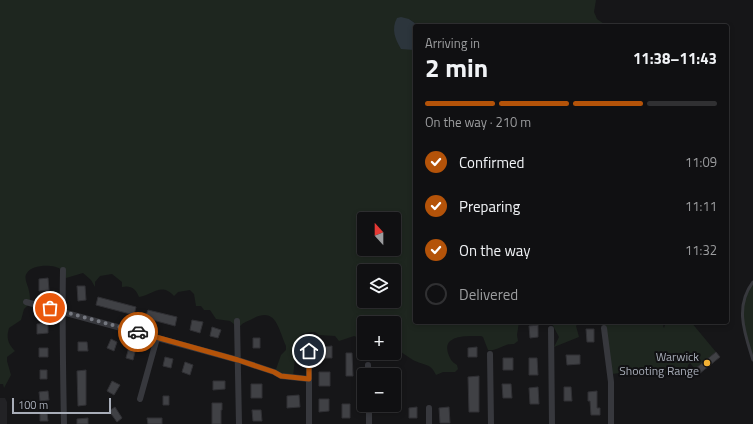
<!DOCTYPE html>
<html lang="en">
<head>
<meta charset="utf-8">
<style>
  body { margin:0; font-family:"Titillium Web",sans-serif; background:#19191b; color:#f1f3f6; height:100vh; display:flex; flex-direction:column; font-size:15px; white-space:nowrap }
  * { box-sizing:border-box; margin:0 }
  p { font-size:13px; color:#9c9d9f }
  .icon { flex:none; width:22px; height:22px; fill:none; stroke:currentColor; stroke-width:2; stroke-linecap:round; stroke-linejoin:round }
  .map { position:relative; flex:1; overflow:hidden }
  .drawer { position:absolute; left:413px; top:24px; width:316px; height:300px; display:flex; flex-direction:column; background:#101012; border-radius:4px; box-shadow:0 2px 6px #0003,0 0 0 1px #303032 }
  .drawer>* { flex:none }
  .needle { width:26px; rotate:339deg }
  .tools { position:absolute; left:357px; top:212px; display:grid; gap:8px }
  .tools a { display:grid; place-items:center; width:44px; height:44px; border-radius:4px; background:#101012; box-shadow:0 2px 6px #0003,0 0 0 1px #303032; font-size:20px }
  .scale { position:absolute; left:12px; bottom:10px; width:99px; box-sizing:border-box; padding-left:4px; border:2px solid #a8adb8; border-top:0; font-size:11px; line-height:14px; white-space:nowrap; color:#a8adb8; -webkit-text-stroke:3px #111113; paint-order:stroke }
  .pin { position:absolute; display:grid; place-items:center; width:34px; height:34px; color:#fff; margin:-17px; border:2px solid #fff; border-radius:50%; box-shadow:0 1px 4px #0007 }
  .courier { position:absolute; display:grid; place-items:center; width:40px; height:40px; margin:-20px; border:3px solid #b45309; border-radius:50%; background:#fff; color:#222; box-shadow:0 1px 5px #0007 }
  .headline em { font-style:normal; font-weight:700 }
  .headline div { display:flex; flex-direction:column-reverse }
  .headline { display:flex; align-items:center; justify-content:space-between; height:68px; padding:0 12px }
  h1 { font-size:26px; font-weight:700; line-height:30px }
  .bar { display:grid; grid-template-columns:repeat(4,1fr); gap:6px 4px; align-content:center; height:48px; padding:0 12px }
  .bar i { height:5px; border-radius:3px; background:#303032 }
  .bar .active { background:#b45309 }
  .bar p { grid-column:span 4 }
  ol { padding:0 12px; list-style:none }
  li { display:flex; align-items:center; gap:12px; height:44px }
  li p { margin-inline-start:auto }
  li .icon { padding:4px; border-radius:50%; background:#b45309; color:#fff; stroke-width:4 }
  li:last-child { color:#9c9d9f }
  li i { width:22px; height:22px; border:2px solid #303032; border-radius:50% }
  .map>svg:first-child { display:block }
</style>
</head>
<body>
<div class="map">
<svg width="753" height="424" viewBox="0 0 753 424">
  <rect width="100%" height="100%" fill="#161618"/>
  <path fill="#222225" d="M0 398H5L7 402V424H0Z"/>
  <path fill="#1e261f" fill-rule="evenodd" d="M0 0H596L594 12 597 19 607 26H419L409 19 415 50V322H519L517 335 518 341 514 344C504 343 497 352 488 350L483 337 481 336C469 336 442 334 448 353 450 359 452 362 457 365L458 369 455 372H443L436 375C430 362 424 366 413 360 406 356 401 351 394 348V323H364V345L360 338 354 336 339 341 335 336 319 335 315 332H310L302 334 297 339 293 377 275 372 281 355 286 350V346C278 328 276 306 252 319 247 322 242 322 239 328L230 321 216 319 210 310H204L201 306H196L194 294 190 290 178 292 174 296C161 282 153 295 139 297 136 289 131 285 122 287V282L112 274 100 276 95 282V287L91 280 83 273 66 278C65 275 64 272 62 270 55 264 32 264 27 273 23 278 28 285 29 291 30 295 30 299 30 303L24 309 21 320 9 328C6 338 8 344 15 351L7 357V361L11 375 4 388 3 384H0ZM364 219H394V249H364ZM364 271H394V301H364Z
    M753 282V358L742 322 743 302Z
    M551 322H579L576 326 579 337 554 347 559 337Z
    M599 322H665L663 326 664 328 666 322H691L716 352 695 369 690 363 688 365 687 370C677 373 670 377 660 374 655 373 652 370 648 370 635 370 624 373 611 374L606 326Z"/>
  <path fill="#2c353c" d="M401 17 409 19 419 26H415L414 50 401 49C395 39 391 29 397 18Z"/>
  <path fill="#404145" stroke="#303034" d="M48 278 49 290 39 291V279Z
    M77 286H85L86 300 78 301Z
    M98 297 136 307 134 315 96 305Z
    M148 310 177 317 175 326 145 318Z
    M192 320 203 322 200 333 190 330Z
    M48 323V333L37 334V324Z
    M538 325V337L530 338 529 326Z
    M212 327 221 330 218 338 210 336Z
    M586 329H594V342H587Z
    M253 338H260V348H253Z
    M111 339 117 342 114 351 107 348Z
    M78 342H87L88 351H78Z
    M332 346V358H321V347Z
    M129 347 136 348 133 360 126 358Z
    M477 347V357H468V348Z
    M39 348H48V357H39Z
    M716 352 720 357 699 374 695 369Z
    M346 353H352L353 376H346Z
    M566 355H580V364L567 365Z
    M165 357 173 359 171 368 163 366Z
    M503 358H513V370H503Z
    M529 358H537L538 375H529Z
    M185 362 193 365 190 375 182 372Z
    M40 370H47V379H40Z
    M86 370V405L78 406 77 371Z
    M319 372H330V386H319Z
    M479 376V412H469L468 377Z
    M112 381 120 385 114 395 107 391Z
    M213 381H225V389L213 390Z
    M251 384H262V398H251Z
    M502 384H511L512 398H503Z
    M538 387 539 404H530L529 388Z
    M564 387H571L572 401H564Z
    M48 391 49 400 40 401 39 392Z
    M597 391V408H600V415H591L590 401H588V392Z
    M299 395 300 407 287 408V396Z
    M163 396H169V405H163Z
    M319 399H329V411L319 412Z
    M212 403H222V410H221V424H212Z
    M342 404H350V418H342Z
    M115 407 122 418 117 422 109 411Z
    M417 407V418H409V408Z
    M449 407 450 423H440L439 408Z
    M252 410H261L262 421H253Z
    M40 413H47L48 421H40Z
    M88 418V424H77V419Z
    M147 418H162V424H148Z"/>
  <g fill="none" stroke-linecap="round" stroke-linejoin="round">
    <path stroke="#37383d" stroke-width="3" d="M753 282C734 307 745 334 753 360"/>
    <path stroke="#37383d" stroke-width="6" d="M63 270C62 321 63 373 64 424
      M26 302 238 360 274 372 281 376 309 379
      M237 321 239 424
      M604 328 611 382V424
      M551 329 552 424
      M490 354 491 424
      M368 375V365
      M140 399 157 338
      M369 405V424
      M429 408V424
      M309 424V351"/>
  </g>
  <g fill="none" stroke-linecap="round" stroke-linejoin="round">
    <path stroke="#757880" stroke-width="4" stroke-dasharray="0 7.2" d="M50 308 138 332"/>
    <path stroke="#b45309" stroke-width="5" d="M138 332 238 360 274 372 281 376 309 379V351"/>
  </g>
  <circle fill="#f2b134" stroke="#111113" stroke-width="1.5" cx="707" cy="363" r="4"/>
  <g text-anchor="middle" dominant-baseline="central" stroke-width="4" stroke-linejoin="round" paint-order="stroke">
    <g font-size="12" fill="#a8adb8" stroke="#111113" text-anchor="end">
      <text x="699" y="356">Warwick<tspan x="699" dy="14">Shooting Range</tspan></text>
    </g>
  </g>
</svg>
<div class="tools">
<a><svg class="needle" viewBox="-14 -14 28 28"><path d="M0-13l5 13h-10z" fill="#e53935"/><path d="M0 13l5-13h-10z" fill="#9c9d9f"/></svg></a>
<a><svg class="icon" aria-label="layers" viewBox="0 0 24 24"><path d="M12 4l9 5-9 5-9-5zM3 14l9 5 9-5"/></svg></a>
<a>+</a>
<a>−</a>
</div>
<div class="scale">100 m</div>
<div class="pin" style="left:50px;top:308px;background:#ea580c"><svg class="icon" aria-label="bag" viewBox="0 0 24 24"><path d="M5 8h14l-1 12H6zM9 8a3 3 0 0 1 6 0"/></svg></div>
<div class="pin" style="left:309px;top:351px;background:#1f2937"><svg class="icon" aria-label="home" viewBox="0 0 24 24"><path d="M3 11l9-7 9 7M6 9v11h12V9"/></svg></div>
<div class="courier" style="left:138px;top:332px"><svg class="icon" aria-label="car" viewBox="0 0 24 24"><path d="M5 17H2v-5l4-1 3-4h7l3 4 3 1v5h-3M9 17h6M6 11h13"/><circle cx="7" cy="17" r="2"/><circle cx="17" cy="17" r="2"/></svg></div>
<section class="drawer">
<div class="headline"><div><h1>2 min</h1><p>Arriving in</p></div><em>11:38–11:43</em></div>
<div class="bar"><i class="active"></i><i class="active"></i><i class="active"></i><i></i><p>On the way · 210 m</p></div>
<ol>
<li><svg class="icon" aria-label="check" viewBox="0 0 24 24"><path d="M5 12l5 5 9-10"/></svg>Confirmed<p>11:09</p></li>
<li><svg class="icon" aria-label="check" viewBox="0 0 24 24"><path d="M5 12l5 5 9-10"/></svg>Preparing<p>11:11</p></li>
<li><svg class="icon" aria-label="check" viewBox="0 0 24 24"><path d="M5 12l5 5 9-10"/></svg>On the way<p>11:32</p></li>
<li><i></i>Delivered</li>
</ol>
</section>
</div>
</body>
</html>
